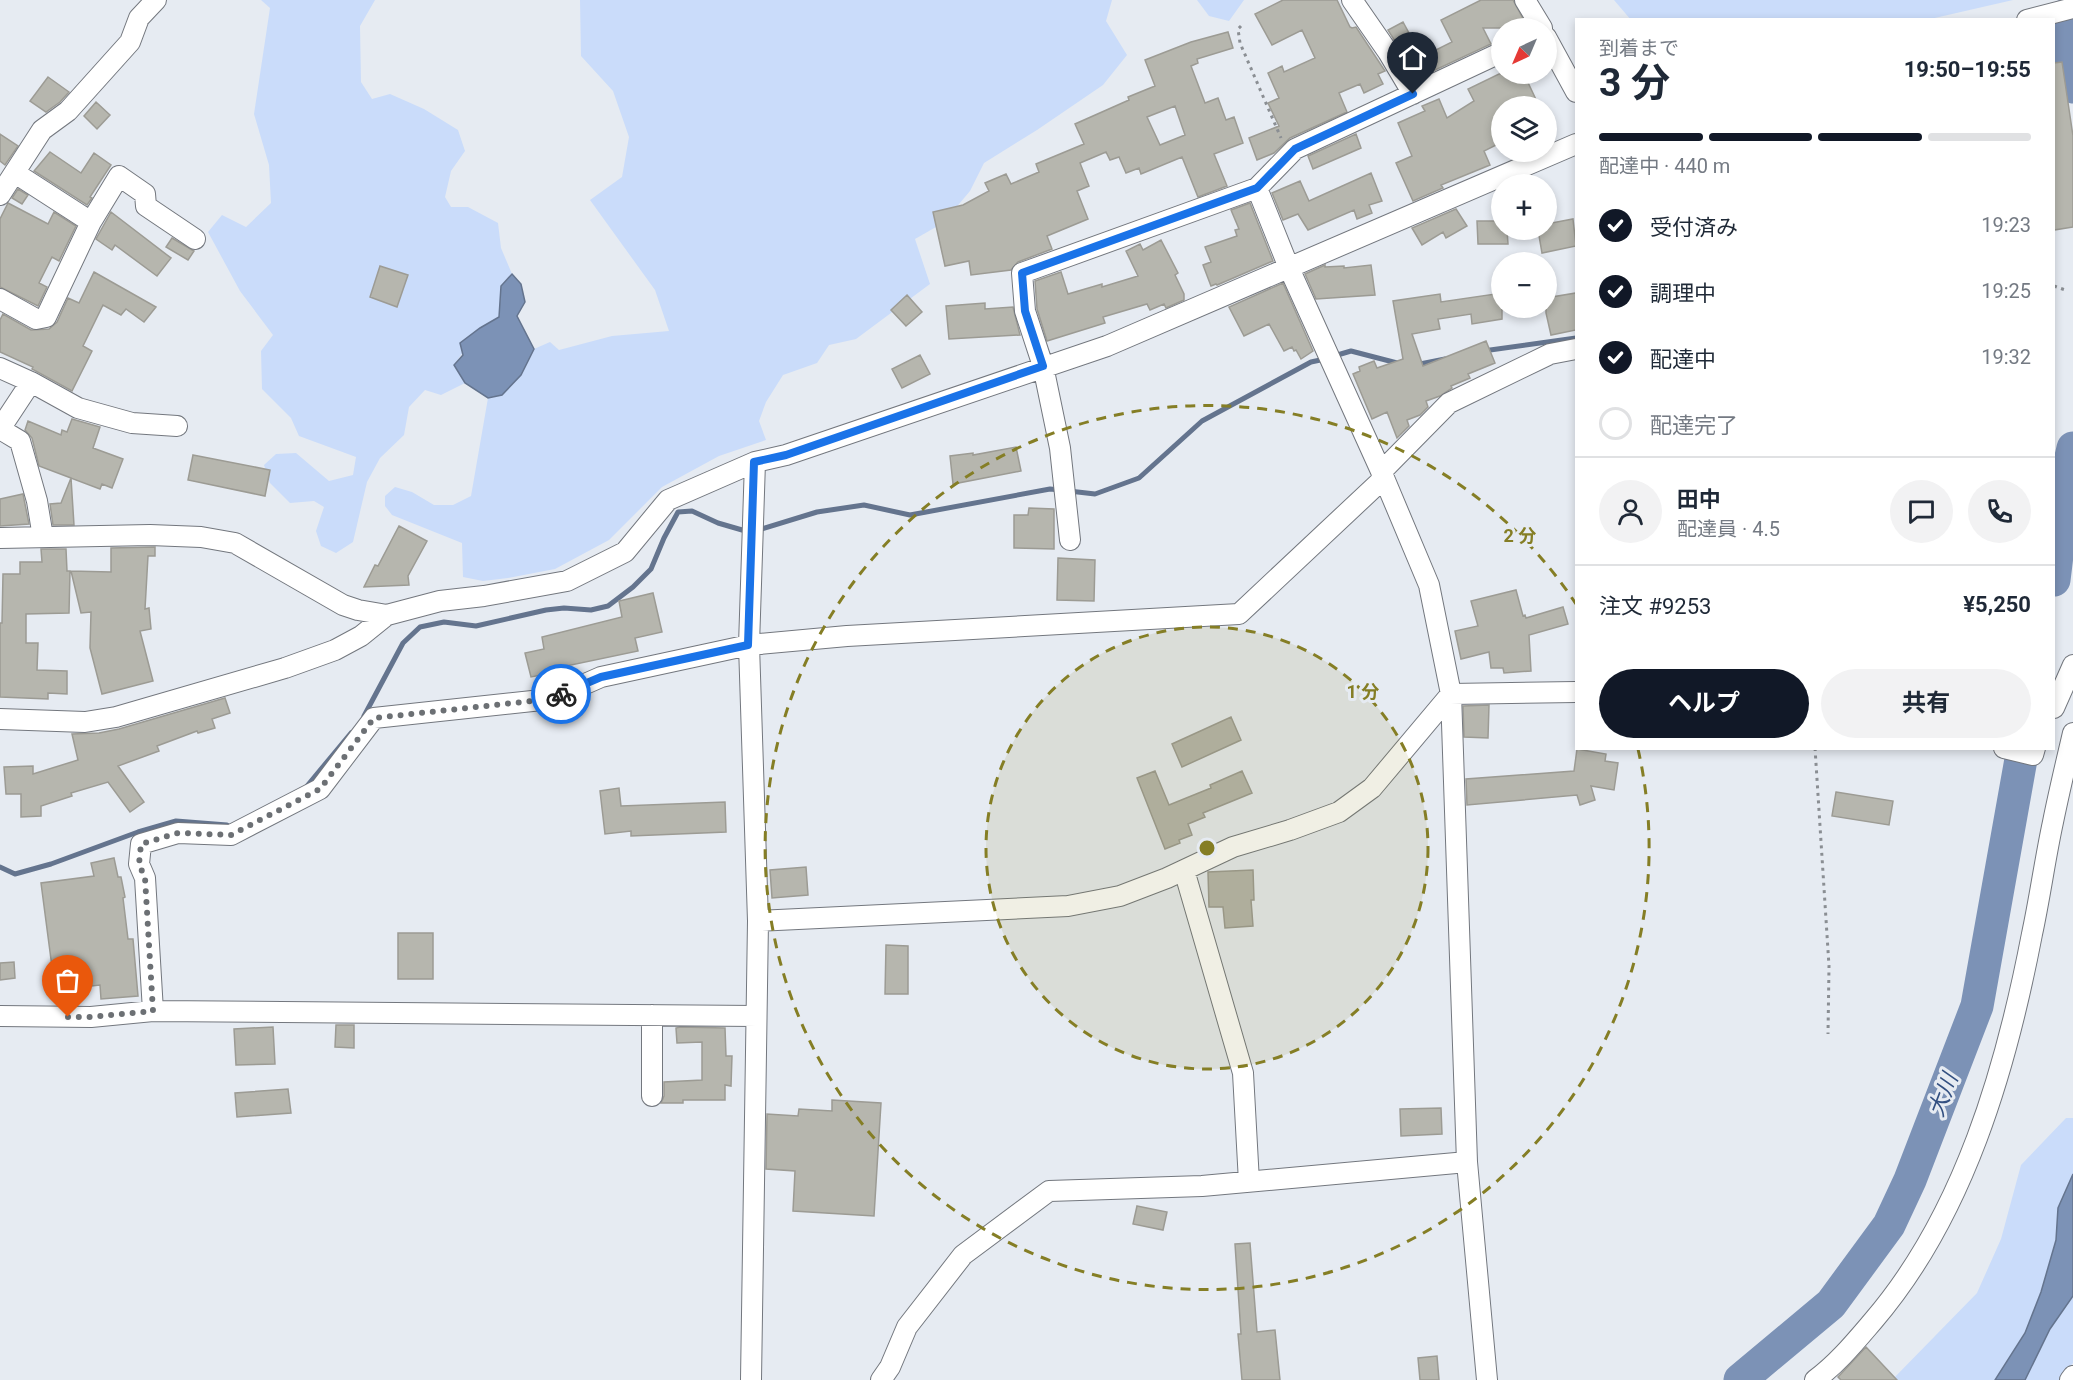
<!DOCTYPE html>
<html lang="ja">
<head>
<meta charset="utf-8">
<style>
  body { margin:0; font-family:Roboto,"Noto Sans JP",sans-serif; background:#f2f2f3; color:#1f2937; height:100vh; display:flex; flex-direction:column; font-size:22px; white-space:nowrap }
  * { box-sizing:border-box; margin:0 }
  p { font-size:20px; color:#747a83 }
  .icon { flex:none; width:33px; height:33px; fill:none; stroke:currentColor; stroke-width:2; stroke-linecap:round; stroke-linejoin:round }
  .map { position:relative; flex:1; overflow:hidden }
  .drawer { position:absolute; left:1575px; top:18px; width:480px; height:732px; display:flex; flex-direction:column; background:#fff; border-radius:0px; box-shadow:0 3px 9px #0003 }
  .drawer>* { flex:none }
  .needle { width:39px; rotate:224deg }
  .fabs { position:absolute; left:1491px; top:18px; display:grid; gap:12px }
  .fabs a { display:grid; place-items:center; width:66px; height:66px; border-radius:50%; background:#fff; box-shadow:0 3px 9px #0003; font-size:30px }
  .pin { position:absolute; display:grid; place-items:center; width:51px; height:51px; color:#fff; margin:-62px -26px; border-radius:50% 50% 50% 0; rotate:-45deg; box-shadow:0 0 6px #0007 }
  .pin .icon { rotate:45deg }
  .courier { position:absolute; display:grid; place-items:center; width:60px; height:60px; margin:-30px; border:4px solid #1a73e8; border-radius:50%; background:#fff; color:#222; box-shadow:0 2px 8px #0007 }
  .head em { font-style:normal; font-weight:700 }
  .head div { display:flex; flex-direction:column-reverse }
  .head { display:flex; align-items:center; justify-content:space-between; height:102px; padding:0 24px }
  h1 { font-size:39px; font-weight:700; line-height:45px }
  .bar { display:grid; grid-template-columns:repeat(4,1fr); gap:9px 6px; align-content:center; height:72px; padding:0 24px }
  .bar i { height:8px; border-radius:4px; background:#e0e1e3 }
  .bar .current { background:#111827 }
  .bar p { grid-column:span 4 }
  .line { display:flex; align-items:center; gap:15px; padding:0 24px; border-top:2px solid #e0e1e3 }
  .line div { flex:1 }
  .round { display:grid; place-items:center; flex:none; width:63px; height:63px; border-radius:32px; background:#f2f2f3 }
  ol { padding:0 24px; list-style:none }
  li { display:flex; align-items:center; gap:18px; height:66px }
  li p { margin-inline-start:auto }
  li .icon { padding:6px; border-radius:50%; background:#111827; color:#fff; stroke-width:4 }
  li:last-child { color:#747a83 }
  li i { width:33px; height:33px; border:3px solid #e0e1e3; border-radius:50% }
  .action { display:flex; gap:12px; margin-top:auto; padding:12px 24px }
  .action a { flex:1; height:69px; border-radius:36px; background:#111827; color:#fff; font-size:24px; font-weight:700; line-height:69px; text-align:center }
  .action a+a { background:#f2f2f3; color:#1f2937 }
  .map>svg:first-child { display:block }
</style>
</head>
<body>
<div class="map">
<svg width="2073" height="1380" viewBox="0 0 2073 1380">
  <rect width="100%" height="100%" fill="#e6ebf2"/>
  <path fill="#cadcfa" d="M261 0H375L360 26 361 82 372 99 390 94 424 109 458 130 465 151 451 171 445 197 451 207H468L498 223 501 248 512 274 501 286 499 317 480 328 454 365 465 383 441 395 425 390 409 407 404 435 380 458 367 482 353 542 336 553 321 546 316 531 324 507 314 501 290 503 270 483 264 465 276 454 296 453 329 481 353 475 356 457 299 436 291 418 262 389 261 351 273 335 240 291 208 232 222 215 246 227 271 203 269 165 254 114 270 8Z
    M580 0H1112L1106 21 1127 55 1103 85 1037 130 984 163 970 191 943 223 915 239 930 284 856 339 829 345 817 363 783 375 766 402 759 421 766 440 719 456 662 487 609 540 555 569 508 578 483 581 463 577 462 543 392 515 385 506V496L395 487 412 492 434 505H453L471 496 488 398 502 395 521 375 534 349 550 342 559 350 612 336 669 331 655 290 590 200 622 177 629 137 613 91 581 56Z
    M1197 0H1244L1229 21 1209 16Z
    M1614 0H2013L1926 20H1631Z
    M2066 1118H2073V1174L2058 1208 2056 1240 2041 1292 2025 1333 1995 1380H1892L1977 1293 2001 1239 2021 1165Z
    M2073 1296V1363L2059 1380H2025L2050 1329Z"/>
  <path fill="#7c92b6" stroke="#64748e" stroke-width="1.5" d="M512 274 521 284 525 302 517 316 534 349 521 375 502 395 488 398 465 383 454 365 463 355 460 343 480 328 499 317 501 286Z
    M2073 1174V1296L2050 1329 2025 1380H1995L2025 1333 2041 1292 2056 1240 2058 1208Z"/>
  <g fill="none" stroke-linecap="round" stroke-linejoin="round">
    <path stroke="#64748e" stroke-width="5" d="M1483 351 1576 338
      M1334 356 1351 351 1401 364
      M1415 365 1445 359
      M1069 491 1095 494 1139 478 1202 421 1311 362 1325 359
      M758 530 817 512 864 505 910 515 1050 489 1060 490
      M364 716 403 643 420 627 444 622 476 626 546 610 564 608 591 610 608 606 633 587 651 569 664 538 678 512 692 511 718 523 749 532
      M307 786 351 733
      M0 867 15 874 51 864 138 832 176 821 227 825"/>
    <path stroke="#7c92b6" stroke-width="33" d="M2064 16V57L2073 87
      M2054 580 2058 547 2062 497 2073 448
      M1740 1380 1831 1304 1889 1225 1910 1180 1977 1006 2023 748"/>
  </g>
  <path fill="#b6b6ae" stroke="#9c9b94" stroke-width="1.5" fill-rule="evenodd" d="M1283 0H1337L1350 27 1352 28 1356 27 1385 71 1378 74 1383 84 1364 93 1360 84 1339 93 1347 112 1290 138 1274 153 1257 160 1249 138 1279 126 1268 103 1279 98 1268 73 1282 66 1284 72 1315 58 1302 30 1272 45 1255 14Z
    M1481 0H1513L1527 26 1523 28H1483L1491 44 1418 78 1388 30 1403 22 1422 57 1452 42 1441 20Z
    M1228 32 1233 48 1197 59 1198 63 1191 66 1205 103 1218 98 1226 120 1234 117 1243 143 1214 154 1227 186 1198 197 1182 157 1141 174 1139 168 1126 173 1119 157 1110 160 1106 152 1080 163 1089 186 1077 191 1088 219 1047 236 1052 249 1018 262 1011 270 971 275 969 261 945 266 933 212 963 205 989 191 985 183 1006 174 1011 184 1039 172 1036 164 1084 144 1075 124 1129 100 1128 97 1155 86 1145 60 1191 42ZM1175 106 1185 135 1160 145 1147 117Z
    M2062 62 2073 136V227L2054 230V63Z
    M1499 74H1524L1539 106H1502V142L1484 151 1490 165 1441 185 1443 188 1413 201 1396 163 1412 156 1398 123 1425 111 1422 106 1439 99 1447 118 1474 101 1468 89Z
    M48 77 69 92 60 102 46 112 30 101Z
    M96 102 110 115 97 129 84 116Z
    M0 134 18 146 5 165 0 161Z
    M1356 134 1361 148 1313 169 1308 156Z
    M50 152 81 173 94 153 111 165 90 197 92 198 87 205 34 171Z
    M1371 173 1382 201 1369 205 1372 213 1357 219 1354 210 1308 230 1298 214 1283 220 1272 193 1300 181 1309 201Z
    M18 189 28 195 22 204 12 198Z
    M8 203 48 224 54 212 76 226 59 261 52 257 39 283 47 287 38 306 0 287V219Z
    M1250 203 1273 261 1217 285 1216 284 1211 286 1203 265 1211 262 1205 247 1237 236 1235 230 1239 229 1231 210Z
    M1456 209 1467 226 1446 238 1443 232 1422 245 1412 228Z
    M111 212 171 258 157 276 115 245 112 250 96 239Z
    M1573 219 1576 246 1542 253 1538 230H1546V224Z
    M1477 221H1502V230H1507L1508 244H1478Z
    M172 238 194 251 188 260 166 247Z
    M1161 240 1178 273 1175 275 1184 294V300L1166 308 1164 304 1150 310 1147 304 1103 317 1105 323 1047 341 1037 309 1035 281 1061 272 1068 294 1102 284V287L1138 276 1126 251 1140 244 1143 250Z
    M1325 265V267L1344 266V268L1371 265 1375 295 1316 299 1305 274Z
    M380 266 408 275 397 307 370 297Z
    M94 272 156 307 144 322 126 309 121 315 103 305 83 346 92 351 72 391 32 369 33 367 0 352V320L3 314 31 330 49 329 57 322 68 298 79 303Z
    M1283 283 1313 351 1301 359 1296 350 1294 351 1292 347 1284 351 1269 324 1244 336 1229 307Z
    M1502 293V319L1472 324 1471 314 1438 319 1440 329 1412 334 1423 366 1486 341 1495 363 1468 374 1470 378 1451 386 1452 388 1440 396 1426 401 1428 407 1420 415 1407 420 1409 426 1397 438 1387 412 1372 419 1353 374 1360 371 1359 367 1374 361 1377 368 1403 359 1393 301 1440 294 1441 302Z
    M1576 293V330L1551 335 1546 313V298Z
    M907 295 922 312 906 326 891 310Z
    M985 303V309L1013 307 1020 335 949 339 946 306Z
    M920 355 930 374 902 388 892 369Z
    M72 419 100 427 93 448 123 459 112 488 102 484 100 489 71 478 74 525H53L50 504 61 503 71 478 39 466 32 438 25 430 28 421 61 435 62 430 67 432Z
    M1016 447 1021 471 953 484 950 456 973 453V455Z
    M193 455 270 470 265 496 188 480Z
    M23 494 29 524 0 526V499Z
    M1029 508 1054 509V549L1014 548V515H1028Z
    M399 526 427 541 408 576 409 585 364 587 375 565 378 566Z
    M155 547V556H148L145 609 149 608 151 629 140 631 153 681 102 694 90 648 91 612 81 613 71 571 111 572V548Z
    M41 549H66L67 571H70L69 613 26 614V643H38L37 670 67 671V694L48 693V699L0 697V623H2L3 574H20V562H42Z
    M1058 558 1095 560 1094 601 1057 600Z
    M1516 590 1523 616 1525 615 1526 618 1563 607 1568 624 1529 635 1531 671 1504 673 1503 668H1491L1489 652 1461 659 1455 631 1478 626 1471 601Z
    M653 593 662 632 635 638 638 651 566 666 567 670 531 677 525 653 544 649 542 637 622 617 619 601Z
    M225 698 230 713 212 719 215 728 198 733 197 731 157 746 159 751 118 766 144 802 130 812 108 782 71 793 72 796 41 806V816L21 817V794H6L4 767 33 766V774L78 760 72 734 99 733 119 729Z
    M1489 705 1488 738 1464 737 1463 706Z
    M1231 717 1241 740 1182 767 1172 744Z
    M1577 749 1606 754 1605 761 1618 763 1614 790 1591 786 1595 800 1580 805 1577 795 1467 805 1466 779 1574 771Z
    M1155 771 1169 805 1211 788 1210 785 1242 771 1252 793 1203 813 1205 817 1188 824 1192 835 1179 840 1180 843 1165 849 1137 778Z
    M619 788 621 806 725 802 726 832 631 836V831L605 834 600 791Z
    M1836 792 1893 801 1889 825 1832 816Z
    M114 858 118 877H121L125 897 123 898 128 939H133L138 996 101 999 100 985 55 990 41 883 94 876 91 863Z
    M806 867 808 895 772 898 770 870Z
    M1253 870 1254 900H1251L1253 926 1225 928 1223 907H1209L1208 872Z
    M398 933H433V979H398Z
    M886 945 908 946V994H885Z
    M14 962 15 978 0 980V963Z
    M336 1025H354V1048L335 1047Z
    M273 1027 275 1064 236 1065 234 1029Z
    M680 1027 725 1028 726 1056H732L731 1086 725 1085V1100H683V1103H661L664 1096V1082L702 1080V1042L677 1043 676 1028Z
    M288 1089 291 1113 237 1117 235 1093Z
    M832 1100 881 1103 874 1216 793 1211 795 1171 766 1169 767 1114 798 1116 799 1109 832 1111Z
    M1441 1108 1442 1134 1401 1136 1400 1109Z
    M1137 1206 1167 1212 1163 1230 1133 1224Z
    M1250 1243 1257 1332 1275 1330 1280 1380H1242L1238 1334H1241L1235 1244Z
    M1866 1347 1897 1380H1841L1838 1377Z
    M1437 1356 1439 1380H1420L1418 1358Z"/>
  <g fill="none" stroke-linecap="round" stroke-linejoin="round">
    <defs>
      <path id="minor" d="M1352 0 1388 52 1413 94
        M1525 0 1542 28
        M2027 20 2073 8
        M1546 37 1576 92
        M15 173 91 222 119 176 145 194 146 206 195 239
        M1257 188 1289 268 1384 478 1429 585 1451 694 1467 1162 1487 1380
        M0 195 42 130 68 111 130 42 139 18 156 0
        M0 299 36 319 46 317 91 222
        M0 368 31 382
        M1381 472 1449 403 1550 354 1576 349
        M43 537 37 501 20 441 0 429 31 382 78 408 132 423 177 426
        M0 538 150 535 201 537 235 543 343 605 358 610 387 615 440 601 484 596 567 581 625 552 668 500 755 462 786 455 1107 346 1576 144
        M1070 540 1060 448 1043 366 1025 311 1022 273 1257 188 1295 149 1502 52
        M2054 708 2073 665
        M0 719 85 722 116 717 285 668 335 650 361 636 387 615
        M2004 748 2033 755 2035 748
        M1184 870 1243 1073 1249 1182
        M758 921 1068 906 1120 896 1167 878 1233 847 1290 830 1339 812 1372 788 1451 694 1576 692
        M153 1011 145 878 139 864 141 844 178 833 231 835 320 789 374 718 551 699 601 677 749 645 847 636 1239 614 1384 478
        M0 1016 91 1017 153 1011 756 1016
        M652 1096V1015
        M751 1380 758 921 749 645 755 462
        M881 1380 890 1367 907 1327 963 1255 1049 1191 1202 1186 1467 1162
        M1815 1380C1837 1364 1855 1342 1873 1321 1964 1215 2006 1069 2032 934 2040 897 2045 859 2053 822 2059 792 2066 763 2073 733
        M2070 1380 2073 1376"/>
    </defs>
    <use href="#minor" stroke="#73777e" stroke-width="22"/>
    <path stroke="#8a8e93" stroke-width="3" stroke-dasharray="3 4.5" stroke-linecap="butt" d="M1241 26 1238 29 1240 43 1281 138
      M2054 286 2068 291
      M1815 748 1829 966 1828 1034"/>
    <use href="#minor" stroke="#fff" stroke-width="20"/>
  </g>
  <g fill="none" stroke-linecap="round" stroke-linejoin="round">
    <path stroke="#6c7074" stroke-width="6" stroke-dasharray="0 10.8" d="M68 1017H90L153 1011 145 878 139 864 141 844 178 833 231 835 320 789 374 718 551 699 561 694"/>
    <path stroke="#1a73e8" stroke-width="8" d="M561 694 601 677 748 645 754 462 786 455 1043 366 1025 311 1022 273 1257 188 1295 149 1413 94"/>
  </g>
  <circle cx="1207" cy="848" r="221" fill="#857e25" fill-opacity=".12"/>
  <g fill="none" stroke="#857e25" stroke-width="3" stroke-dasharray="10 8">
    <circle cx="1207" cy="848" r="221"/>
    <path d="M1638 749A442 442 0 1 1 1576 604"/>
  </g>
  <g text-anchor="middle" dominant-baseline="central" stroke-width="6" stroke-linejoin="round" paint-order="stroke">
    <g font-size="22" font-style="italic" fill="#335081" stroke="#e6ebf2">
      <text transform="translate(1943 1095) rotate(-69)">大川</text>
    </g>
  </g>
  <circle cx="1207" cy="848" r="9" fill="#857e25" stroke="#e6ebf2" stroke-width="3"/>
  <g font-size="18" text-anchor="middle" font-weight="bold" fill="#857e25" stroke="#e6ebf2" stroke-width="6" stroke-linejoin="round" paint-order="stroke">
    <text x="1520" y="542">2 分</text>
    <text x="1363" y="698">1 分</text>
  </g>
</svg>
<div class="fabs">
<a><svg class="needle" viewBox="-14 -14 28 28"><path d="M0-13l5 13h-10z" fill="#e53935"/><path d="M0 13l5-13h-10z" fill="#747a83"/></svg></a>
<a><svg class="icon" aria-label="layers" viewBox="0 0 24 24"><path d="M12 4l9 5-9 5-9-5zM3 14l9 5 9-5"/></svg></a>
<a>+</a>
<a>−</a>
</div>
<div class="pin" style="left:68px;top:1017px;background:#ea580c"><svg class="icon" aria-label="bag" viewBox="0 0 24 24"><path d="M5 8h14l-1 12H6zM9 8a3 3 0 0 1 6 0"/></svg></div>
<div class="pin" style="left:1413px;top:94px;background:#1f2937"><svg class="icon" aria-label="home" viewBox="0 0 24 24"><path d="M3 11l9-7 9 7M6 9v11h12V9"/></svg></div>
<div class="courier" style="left:561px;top:694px"><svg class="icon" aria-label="bike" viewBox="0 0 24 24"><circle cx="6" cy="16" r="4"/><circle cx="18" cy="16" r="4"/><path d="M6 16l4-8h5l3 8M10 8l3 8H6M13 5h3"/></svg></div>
<section class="drawer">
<div class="head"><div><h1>3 分</h1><p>到着まで</p></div><em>19:50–19:55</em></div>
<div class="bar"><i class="current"></i><i class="current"></i><i class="current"></i><i></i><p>配達中 · 440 m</p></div>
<ol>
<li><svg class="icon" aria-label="check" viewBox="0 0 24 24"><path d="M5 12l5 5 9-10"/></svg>受付済み<p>19:23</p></li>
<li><svg class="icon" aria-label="check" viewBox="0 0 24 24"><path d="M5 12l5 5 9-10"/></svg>調理中<p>19:25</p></li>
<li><svg class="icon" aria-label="check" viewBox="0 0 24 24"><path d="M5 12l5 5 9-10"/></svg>配達中<p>19:32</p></li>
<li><i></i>配達完了</li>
</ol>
<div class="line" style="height:108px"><a class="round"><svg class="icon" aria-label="person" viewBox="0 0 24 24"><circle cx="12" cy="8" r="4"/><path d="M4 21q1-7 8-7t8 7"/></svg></a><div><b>田中</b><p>配達員 · 4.5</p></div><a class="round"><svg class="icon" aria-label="chat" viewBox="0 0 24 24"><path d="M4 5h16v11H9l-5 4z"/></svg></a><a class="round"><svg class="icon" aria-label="phone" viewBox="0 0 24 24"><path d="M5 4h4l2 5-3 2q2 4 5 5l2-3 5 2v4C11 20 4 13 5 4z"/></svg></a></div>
<div class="line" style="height:78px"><div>注文 #9253</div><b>¥5,250</b></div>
<div class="action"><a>ヘルプ</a><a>共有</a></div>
</section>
</div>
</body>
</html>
